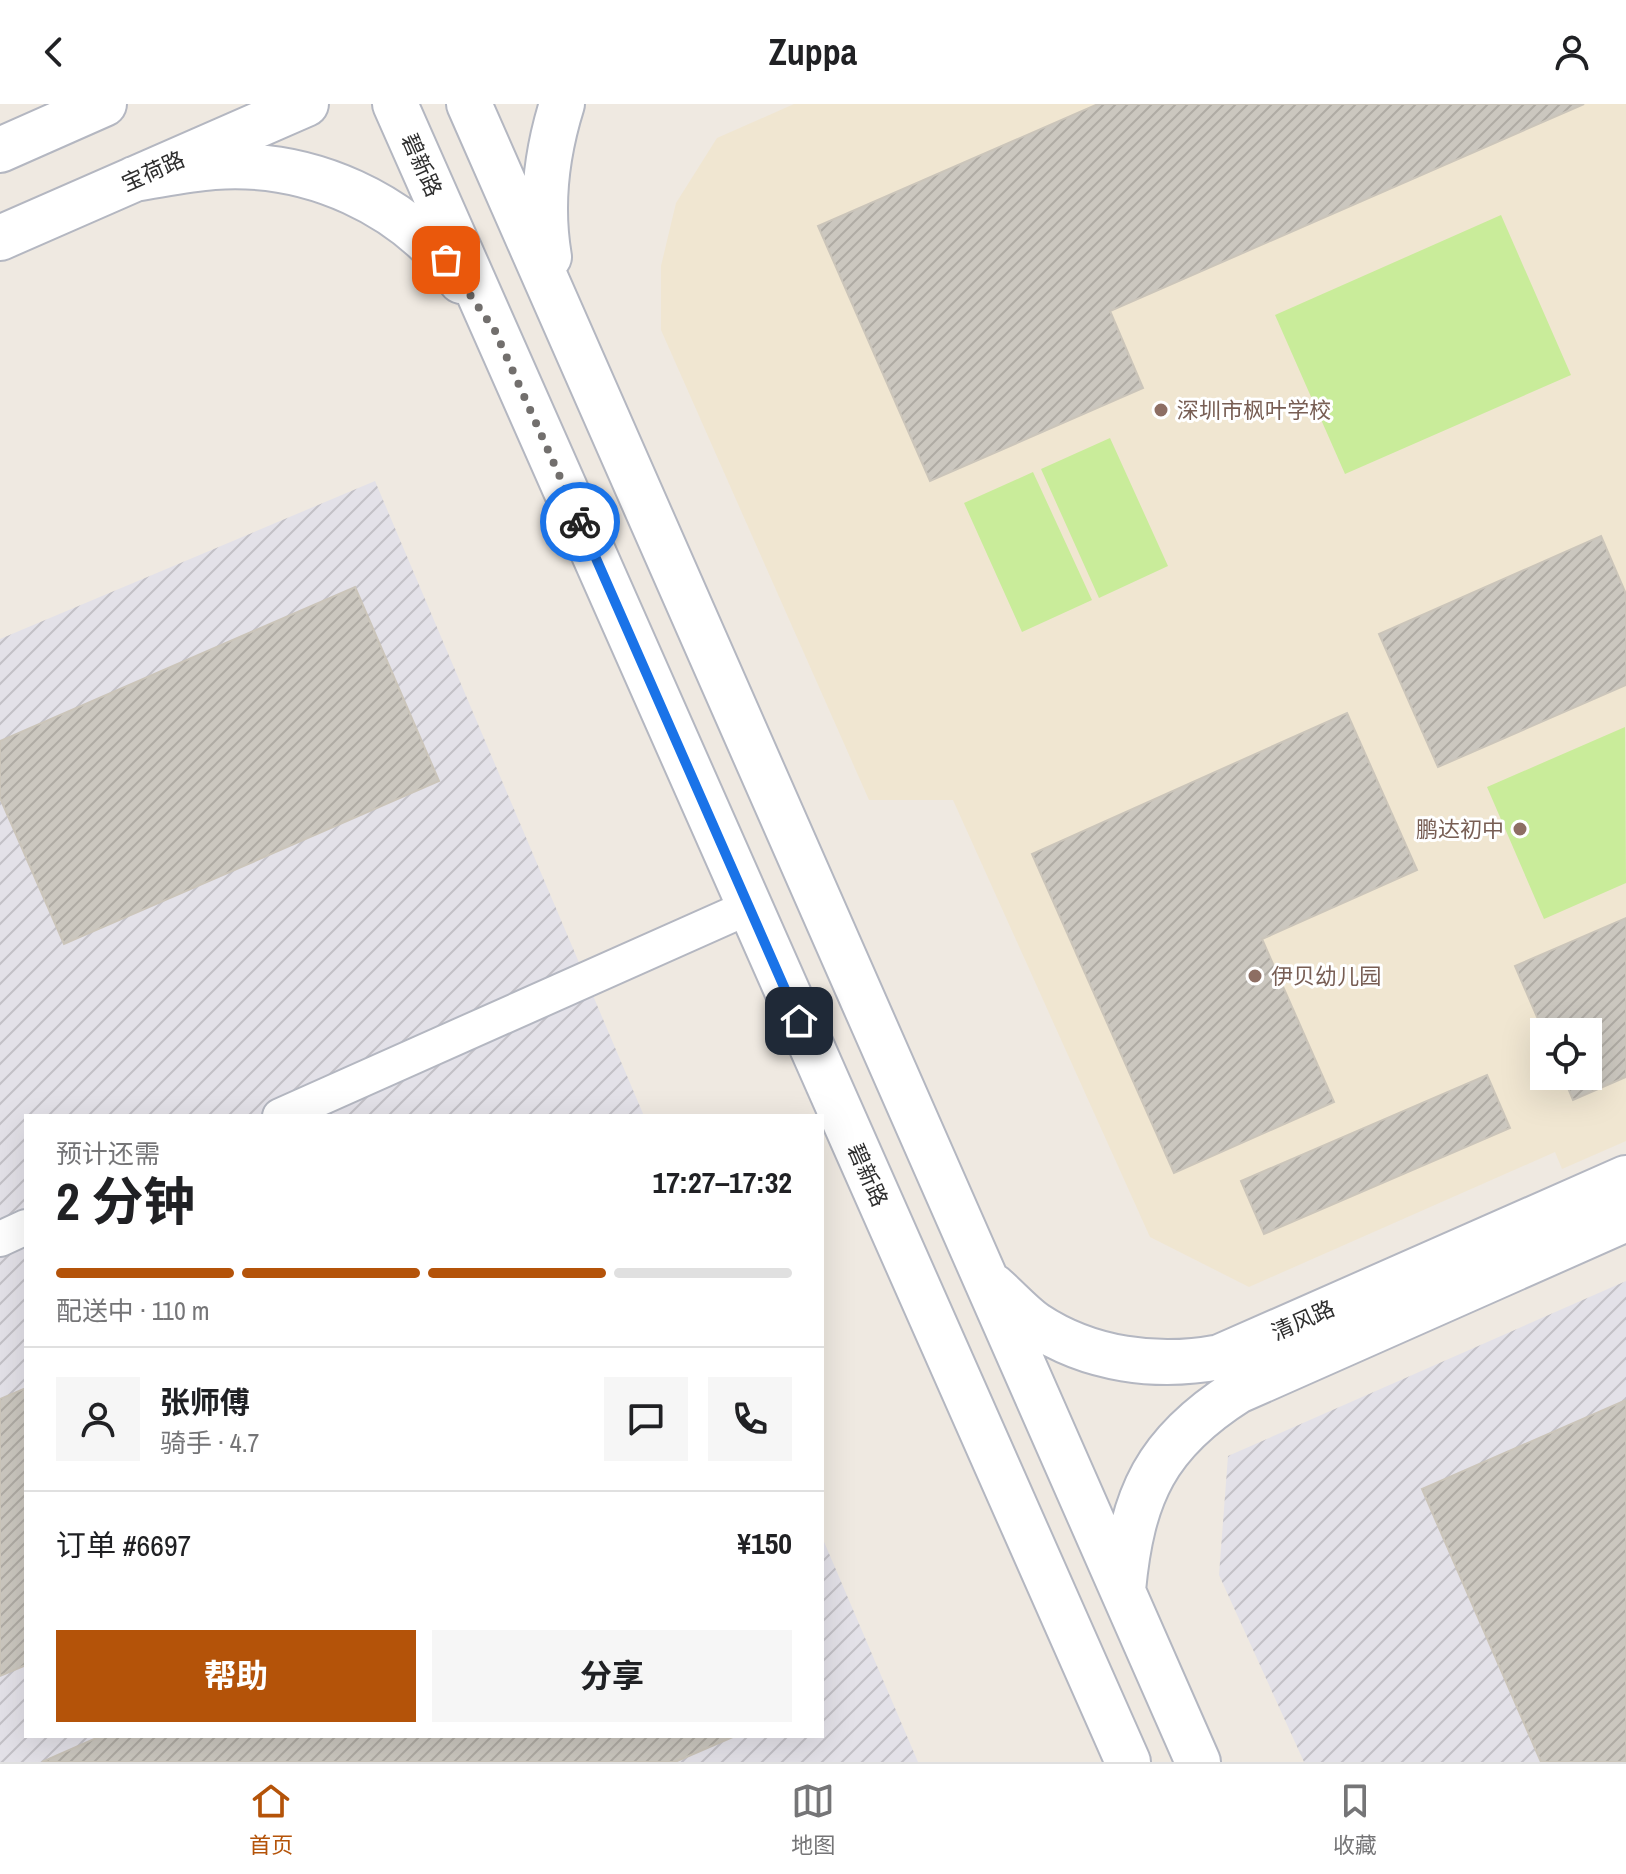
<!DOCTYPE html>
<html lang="zh">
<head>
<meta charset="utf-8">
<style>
  body { margin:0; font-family:"Archivo Narrow","Noto Sans SC",sans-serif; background:#f6f6f6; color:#202124; height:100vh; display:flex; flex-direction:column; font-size:30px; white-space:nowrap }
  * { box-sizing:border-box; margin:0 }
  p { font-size:26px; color:#757577 }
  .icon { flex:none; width:44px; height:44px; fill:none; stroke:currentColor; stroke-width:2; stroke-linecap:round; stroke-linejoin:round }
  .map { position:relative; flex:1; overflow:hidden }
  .side { position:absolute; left:24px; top:1010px; width:800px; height:624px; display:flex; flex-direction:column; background:#fff; border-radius:0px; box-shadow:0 8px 32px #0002 }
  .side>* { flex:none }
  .controls { position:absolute; left:1530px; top:914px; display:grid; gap:16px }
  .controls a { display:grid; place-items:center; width:72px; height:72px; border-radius:0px; background:#fff; box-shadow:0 8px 32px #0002; font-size:40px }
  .pin { position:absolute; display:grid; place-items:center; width:68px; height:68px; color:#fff; margin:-34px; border-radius:16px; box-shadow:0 4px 12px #0006 }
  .courier { position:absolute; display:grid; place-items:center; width:80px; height:80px; margin:-40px; border:6px solid #1a73e8; border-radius:50%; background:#fff; color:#222; box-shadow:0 2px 10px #0007 }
  .summary em { font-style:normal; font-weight:700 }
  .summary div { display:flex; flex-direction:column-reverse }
  .summary { display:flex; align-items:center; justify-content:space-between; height:136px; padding:0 32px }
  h1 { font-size:52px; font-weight:700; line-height:60px }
  .bar { display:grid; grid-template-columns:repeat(4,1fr); gap:12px 8px; align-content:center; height:96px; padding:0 32px }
  .bar i { height:10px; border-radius:6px; background:#e0e0e0 }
  .bar .active { background:#b45309 }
  .bar p { grid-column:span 4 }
  .line { display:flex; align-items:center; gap:20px; padding:0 32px; border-top:2px solid #e0e0e0 }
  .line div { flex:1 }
  .round { display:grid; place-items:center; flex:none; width:84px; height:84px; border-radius:0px; background:#f6f6f6 }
  .primary-button { display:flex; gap:16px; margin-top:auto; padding:16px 32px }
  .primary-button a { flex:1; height:92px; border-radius:0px; background:#b45309; color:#fff; font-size:32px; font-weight:700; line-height:92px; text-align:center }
  .primary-button a+a { background:#f6f6f6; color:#202124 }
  header { display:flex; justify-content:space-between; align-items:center; height:104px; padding:0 32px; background:#fff; font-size:36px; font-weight:700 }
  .tabs { display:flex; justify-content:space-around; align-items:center; height:112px; border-top:2px solid #e0e0e0; background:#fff; font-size:22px; color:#757577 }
  .tabs a { display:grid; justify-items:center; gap:4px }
  .tabs .active { color:#b45309 }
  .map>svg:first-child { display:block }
</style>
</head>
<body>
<header><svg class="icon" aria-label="back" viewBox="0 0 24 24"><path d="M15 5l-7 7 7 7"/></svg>Zuppa<svg class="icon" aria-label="person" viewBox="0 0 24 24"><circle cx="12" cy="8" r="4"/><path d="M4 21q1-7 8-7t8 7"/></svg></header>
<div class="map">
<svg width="1626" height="1658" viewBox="0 0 1626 1658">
  <defs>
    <pattern id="industrial-furrows" width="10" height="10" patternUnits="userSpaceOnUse" patternTransform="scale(2)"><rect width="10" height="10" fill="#e3e1e8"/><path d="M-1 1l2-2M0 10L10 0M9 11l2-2" fill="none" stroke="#c3c1c7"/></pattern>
    <pattern id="building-hatch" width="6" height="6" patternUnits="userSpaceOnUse" patternTransform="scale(2)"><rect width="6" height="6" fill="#cbc7bf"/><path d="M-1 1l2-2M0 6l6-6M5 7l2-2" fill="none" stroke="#afaba4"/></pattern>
  </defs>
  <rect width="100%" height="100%" fill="#efe9e1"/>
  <path fill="url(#industrial-furrows)" d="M375 377 644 1012H26V1632H822V1433L918 1658H0V535Z
    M1626 1177V1658H1304L1219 1471 1228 1352Z"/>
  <path fill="#f0e6d1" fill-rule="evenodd" d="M794 0H1626V1037L1562 1065 1555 1048 1249 1183 1150 1133 953 696H869L661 226V162L676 99 717 34ZM1544 928H1588V972H1544Z"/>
  <path fill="#c9ec9a" d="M1501 111 1571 271 1345 370 1275 211Z
    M1110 334 1168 462 1099 494 1041 365Z
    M1033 368 1092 496 1022 528 964 399Z
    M1625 623 1626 779 1544 815 1487 683Z"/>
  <path fill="url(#building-hatch)" stroke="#cbc5ba" stroke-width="2" d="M1098 0H1584L1110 207 1143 284 930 377 818 122Z
    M1601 432 1626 490V581L1438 663 1379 530Z
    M355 483 439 677 64 840 0 694V637Z
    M1347 609 1417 766 1262 835 1334 998 1174 1069 1032 750Z
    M1626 814V973L1573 996 1563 972H1588V928L1544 929 1515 862Z
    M1487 971 1510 1024 1264 1130 1241 1077Z
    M26 1284V1561L0 1572V1295Z
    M1626 1296V1658H1541L1422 1385Z
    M101 1632H735L675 1658H42Z"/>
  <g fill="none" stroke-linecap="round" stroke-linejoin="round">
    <defs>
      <path id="street" d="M280 1012 749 803
        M0 1135 26 1123"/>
      <path id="secondary" d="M395 0 1128 1658
        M469 0 1198 1658
        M0 46 104 0
        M134 75C160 71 187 65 214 63 309 56 406 99 461 177
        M0 134 306 0
        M549 153C540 100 546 51 562 0
        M993 1182C1007 1194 1020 1209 1035 1220 1089 1256 1157 1265 1220 1253L1626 1074
        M1123 1486C1132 1391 1156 1339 1238 1287L1626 1115"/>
    </defs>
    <use href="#street" stroke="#b4b7c1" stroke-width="38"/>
    <use href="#secondary" stroke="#b4b7c1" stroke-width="48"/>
    <use href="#street" stroke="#fff" stroke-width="34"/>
    <use href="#secondary" stroke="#fff" stroke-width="44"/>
  </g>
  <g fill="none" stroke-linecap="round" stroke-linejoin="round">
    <path stroke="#726f6d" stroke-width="8" stroke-dasharray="0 14.4" d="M446 156 495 227 580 418"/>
    <path stroke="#1a73e8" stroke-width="10" d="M580 418 799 917"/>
  </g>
  <g fill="#8d6e63" stroke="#fff" stroke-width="3">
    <circle cx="1161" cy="306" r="8"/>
    <circle cx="1520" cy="725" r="8"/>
    <circle cx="1255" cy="872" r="8"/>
  </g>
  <g text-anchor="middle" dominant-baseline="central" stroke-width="6" stroke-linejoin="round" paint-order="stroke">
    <g font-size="22" fill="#2e2e2e" stroke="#fff">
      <text transform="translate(422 61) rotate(66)">碧新路</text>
      <text transform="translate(153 67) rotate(-24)">宝荷路</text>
      <text transform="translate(868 1071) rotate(66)">碧新路</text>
      <text transform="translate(1303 1216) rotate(-24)">清风路</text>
    </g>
    <g font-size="22" fill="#785e54" stroke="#fff" text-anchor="start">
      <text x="1177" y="306">深圳市枫叶学校</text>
      <text x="1504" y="725" text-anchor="end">鹏达初中</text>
      <text x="1271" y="872">伊贝幼儿园</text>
    </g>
  </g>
</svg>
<div class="controls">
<a><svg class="icon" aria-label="locate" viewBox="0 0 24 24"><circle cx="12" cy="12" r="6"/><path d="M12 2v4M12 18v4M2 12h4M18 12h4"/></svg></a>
</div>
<div class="pin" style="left:446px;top:156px;background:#ea580c"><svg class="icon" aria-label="bag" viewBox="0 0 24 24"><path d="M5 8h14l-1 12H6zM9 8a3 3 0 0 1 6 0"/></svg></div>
<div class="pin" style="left:799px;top:917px;background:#1f2937"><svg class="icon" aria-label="home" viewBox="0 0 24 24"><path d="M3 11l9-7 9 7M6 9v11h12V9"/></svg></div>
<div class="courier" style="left:580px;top:418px"><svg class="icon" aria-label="bike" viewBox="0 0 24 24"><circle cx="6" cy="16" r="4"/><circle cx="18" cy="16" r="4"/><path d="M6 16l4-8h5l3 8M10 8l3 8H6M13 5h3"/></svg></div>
<section class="side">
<div class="summary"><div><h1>2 分钟</h1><p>预计还需</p></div><em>17:27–17:32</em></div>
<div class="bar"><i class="active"></i><i class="active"></i><i class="active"></i><i></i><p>配送中 · 110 m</p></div>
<div class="line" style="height:144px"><a class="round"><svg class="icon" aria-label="person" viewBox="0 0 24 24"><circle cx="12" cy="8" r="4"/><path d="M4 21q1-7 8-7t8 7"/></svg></a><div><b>张师傅</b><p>骑手 · 4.7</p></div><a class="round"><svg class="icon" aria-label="chat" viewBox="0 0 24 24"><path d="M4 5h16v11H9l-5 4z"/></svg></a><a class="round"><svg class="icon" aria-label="phone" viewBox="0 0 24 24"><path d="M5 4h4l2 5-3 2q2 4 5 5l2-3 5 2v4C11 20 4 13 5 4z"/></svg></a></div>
<div class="line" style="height:104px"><div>订单 #6697</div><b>¥150</b></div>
<div class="primary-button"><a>帮助</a><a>分享</a></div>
</section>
</div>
<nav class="tabs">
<a class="active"><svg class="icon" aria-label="home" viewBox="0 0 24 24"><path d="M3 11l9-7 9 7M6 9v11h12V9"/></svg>首页</a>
<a><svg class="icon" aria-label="map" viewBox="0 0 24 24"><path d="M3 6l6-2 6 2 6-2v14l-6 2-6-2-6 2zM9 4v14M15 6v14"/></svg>地图</a>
<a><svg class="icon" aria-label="saved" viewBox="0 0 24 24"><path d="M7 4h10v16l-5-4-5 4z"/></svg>收藏</a>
</nav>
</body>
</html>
